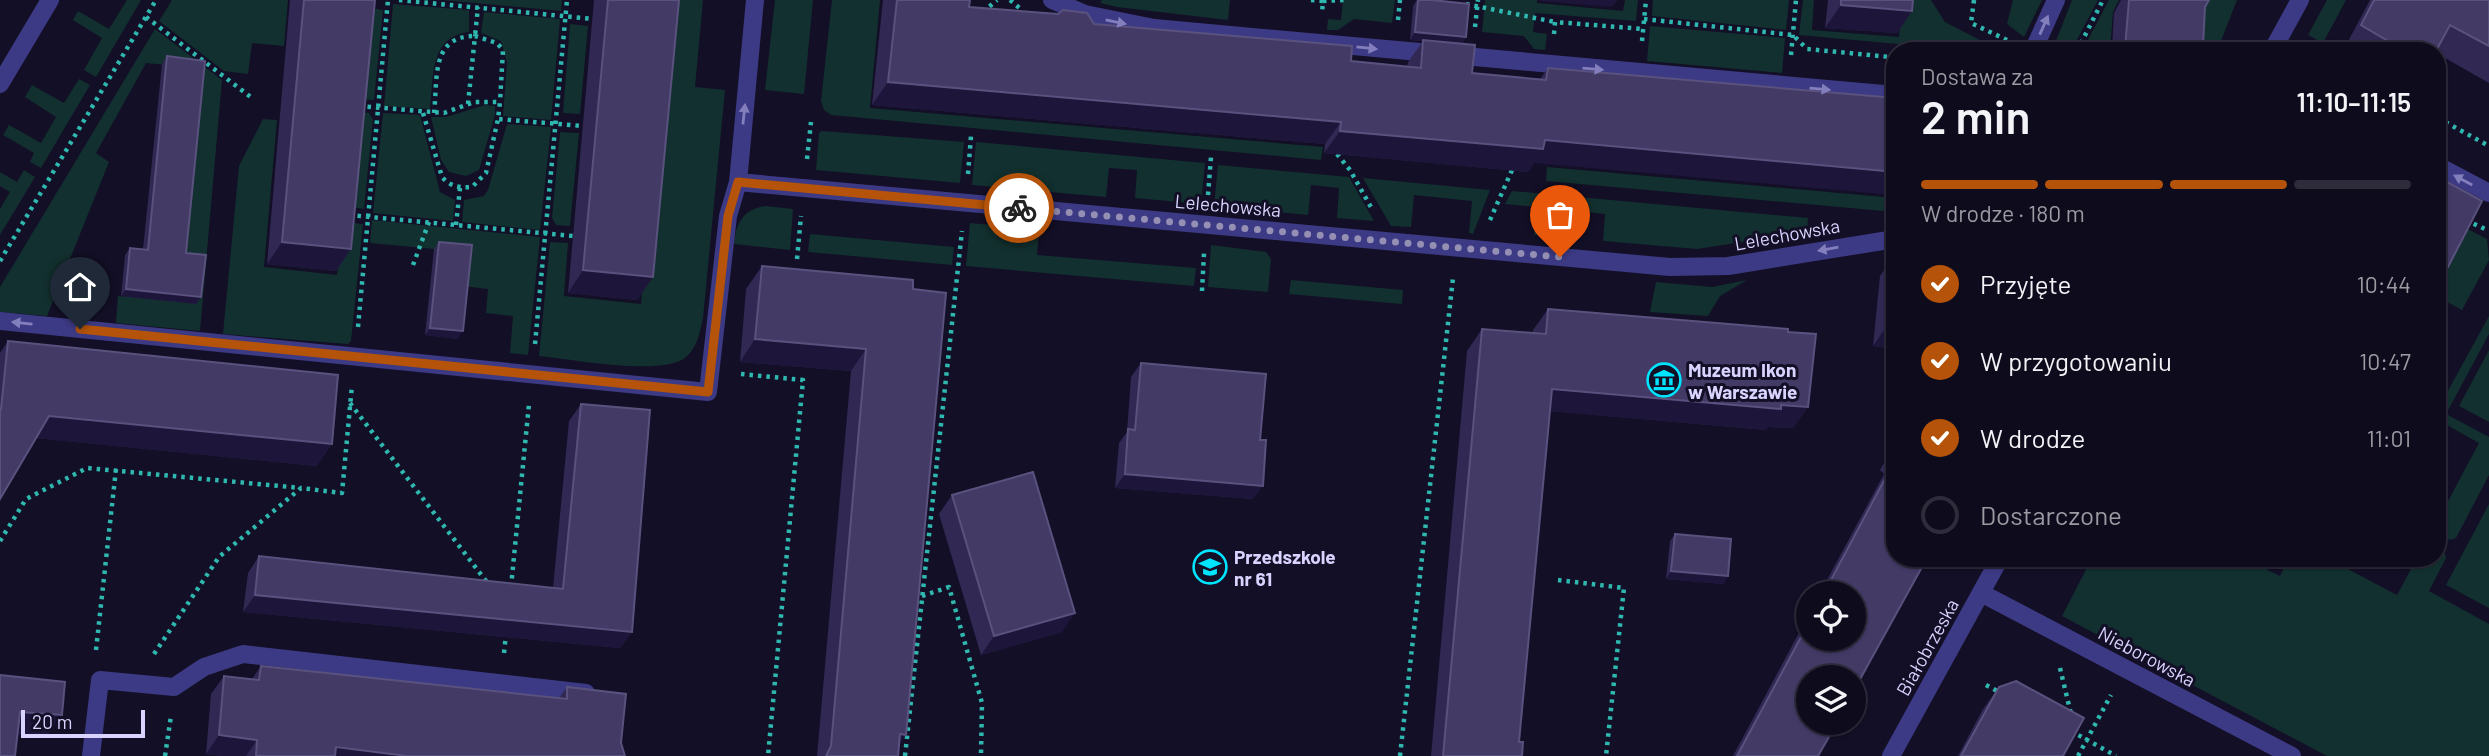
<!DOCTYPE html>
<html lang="pl">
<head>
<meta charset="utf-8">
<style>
  body { margin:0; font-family:Barlow,sans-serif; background:#1c1929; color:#f1f3f6; height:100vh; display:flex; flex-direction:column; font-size:26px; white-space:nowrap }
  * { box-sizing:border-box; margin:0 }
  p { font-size:23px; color:#9b9ba3 }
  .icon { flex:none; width:38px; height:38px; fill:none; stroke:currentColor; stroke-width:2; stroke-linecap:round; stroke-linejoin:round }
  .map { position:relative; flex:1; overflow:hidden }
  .side { position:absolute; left:1886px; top:42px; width:560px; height:525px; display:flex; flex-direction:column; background:#0e0b1c; border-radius:28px; box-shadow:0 2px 5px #0004,0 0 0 2px #2e2b3b }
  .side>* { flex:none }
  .fabs { position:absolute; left:1796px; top:581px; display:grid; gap:14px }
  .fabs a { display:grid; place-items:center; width:70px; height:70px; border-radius:50%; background:#0e0b1c; box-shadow:0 2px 5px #0004,0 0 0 2px #2e2b3b; font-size:35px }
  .scale { position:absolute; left:21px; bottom:18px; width:124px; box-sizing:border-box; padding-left:7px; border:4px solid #d9d4ff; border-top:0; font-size:19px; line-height:24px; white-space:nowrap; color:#d9d4ff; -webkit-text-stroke:5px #130f26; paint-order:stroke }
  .pin { position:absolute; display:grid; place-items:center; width:60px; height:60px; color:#fff; margin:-72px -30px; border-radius:50% 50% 50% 0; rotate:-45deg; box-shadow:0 0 7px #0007 }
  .pin .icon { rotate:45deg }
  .courier { position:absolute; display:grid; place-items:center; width:70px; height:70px; margin:-35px; border:5px solid #b45309; border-radius:50%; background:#fff; color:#222; box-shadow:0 2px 9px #0007 }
  .summary em { font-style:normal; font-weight:600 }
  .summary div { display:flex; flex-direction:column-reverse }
  .summary { display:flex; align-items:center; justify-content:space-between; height:119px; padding:0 35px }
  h1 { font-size:46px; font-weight:600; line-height:52px }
  .bar { display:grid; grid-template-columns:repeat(4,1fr); gap:10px 7px; align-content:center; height:84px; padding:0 35px }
  .bar i { height:9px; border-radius:5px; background:#2e2b3b }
  .bar .selected { background:#b45309 }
  .bar p { grid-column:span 4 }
  ol { padding:0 35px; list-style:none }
  li { display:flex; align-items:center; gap:21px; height:77px }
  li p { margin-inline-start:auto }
  li .icon { padding:7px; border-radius:50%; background:#b45309; color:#fff; stroke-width:4 }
  li:last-child { color:#9b9ba3 }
  li i { width:38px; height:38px; border:4px solid #2e2b3b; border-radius:50% }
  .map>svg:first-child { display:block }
</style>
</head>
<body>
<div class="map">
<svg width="2489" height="756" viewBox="0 0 2489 756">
  <rect width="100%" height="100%" fill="#130f26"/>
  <path fill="#12302f" d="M127 0H141L96 77 84 70 102 38 73 20 78 11 109 29Z
    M172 0H288L284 46 252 43 248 74 224 71 159 21Z
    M442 0H562L561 11Z
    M668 0H703L695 87 725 90 703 318C700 332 697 348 686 357 663 377 571 359 539 356L550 242 568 243 564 296 641 304Z
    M775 0H813L804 94 765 90Z
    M832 0H880L870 108 1323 147 1321 160 831 115 824 110 821 101Z
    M1102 0H1230L1228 20 1117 7 1100 3Z
    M1343 0H1395L1392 23 1354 19 1338 30H1327L1328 19 1341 20Z
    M1485 0H1537V3L1623 11 1625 0H1638L1636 21 1535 13 1533 32 1547 34 1545 50 1534 49 1524 36 1482 32Z
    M1653 0H1789L1786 30 1652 16Z
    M1803 0H1814L1812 30 1899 37 1902 0H1931L1945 22 2001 51H1898V44L1799 35Z
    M2013 0H2042L2024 37 2007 24Z
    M2072 0H2098L2071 51H2052Z
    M2109 0H2119L2113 12 2110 51H2082Z
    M2208 0H2237L2217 51H2190L2192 21Z
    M2327 0H2346L2323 43 2308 35Z
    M393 4 469 10V32C429 37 434 77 430 109L384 106Z
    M364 7 383 10 374 100 355 99Z
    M484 12 560 19 551 120 503 116 507 63 501 41 481 33Z
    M570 24 588 26 580 114 563 113Z
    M1650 26 1785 38 1782 73 1647 61Z
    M155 29 222 80 200 331 116 323 118 296 196 303 181 261 200 68 146 63 96 153 109 162 47 316 0 312V287Z
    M79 79 90 85 41 168 30 162 34 153 3 135 9 125 41 143 56 117 25 97 32 85 64 103Z
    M485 105 495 106V115L479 170 466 176 449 172 441 160 431 117H446Z
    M354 111 369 113 373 119 364 209 345 206Z
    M383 113 420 115 440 192 455 200 453 221 373 213Z
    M263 119 277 120 264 267 337 275 343 222 363 224 351 341 348 344 223 334 239 166Z
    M507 124 551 127 540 230 462 222 464 200 484 196 488 190Z
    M822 131 964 142 960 183 816 170 819 133Z
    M560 132 579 133 570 226 556 225 552 218Z
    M976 142 1205 163 1201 204 1135 198 1137 170 1109 168 1106 197 972 185Z
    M1218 165 1349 177 1374 221 1337 218 1339 188 1311 185 1308 215 1214 206Z
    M1547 167 1895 198V212L1546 181Z
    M24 170 35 177 0 235V209L10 192 0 186V172L17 182Z
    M1363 178 1490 190 1473 234 1469 233 1472 201 1414 195 1411 227 1391 226Z
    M1512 191 1808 218 1807 232 1697 249 1603 241 1605 214 1577 211 1574 238 1534 235 1536 207 1505 204Z
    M766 206 793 209 790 250 734 244C736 222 744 209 766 206Z
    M372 220 540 237 528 355 510 353 513 316 486 313 488 289 463 286 467 252 370 243Z
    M970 223 1039 229 1037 255 1196 268 1194 286 966 266Z
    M2464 227 2487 239 2489 260 2462 310 2438 297V277Z
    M810 234 954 247 952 265 808 252Z
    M1211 245 1266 252 1271 259 1268 292 1208 287Z
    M1291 280 1403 290 1402 304 1289 294Z
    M1747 280 1720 296 1708 316 1650 312 1656 282 1712 287Z
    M2489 316V334L2446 414 2489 437V475L2456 538 2450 540 2438 533V520L2479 443 2438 420V409Z
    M2489 350V422L2459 406Z
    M2489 504V608L2446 585Z
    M2438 547 2444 550 2446 558 2429 591 2489 624V756H2327L2062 616 2092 558H2243L2280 576 2289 558H2327L2397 595 2417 558H2438Z"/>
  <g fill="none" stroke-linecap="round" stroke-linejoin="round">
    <path stroke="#2fb8b0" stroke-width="4.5" stroke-dasharray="3.5 5" stroke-linecap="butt" d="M399 0 593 19
      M1010 0 1023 11
      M1311 0 1323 1 1322 13
      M1974 0 1971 23 2007 40
      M1323 1 1345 0
      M1466 4 1555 22
      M983 12 997 0
      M146 17 252 98
      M1644 19 1793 35 1807 49 1890 57V64
      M1398 20 1400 0
      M1475 27 1478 0
      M1554 34 1555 22 1643 29
      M1642 41 1646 0
      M2077 51 2103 0
      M1791 55 1796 0
      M468 104 475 36 497 43 503 50 500 102
      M359 106 444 113 474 102H500L498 119 583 126
      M423 113 442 177C451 187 459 188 472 187L486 173 498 119
      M434 113C438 79 430 36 475 36L478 7
      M2438 118 2489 146
      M1337 154 1350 170 1372 209
      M807 159 811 122
      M968 174 971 136
      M1208 195 1211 157
      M349 215 573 236
      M1490 220 1512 170
      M2466 220 2489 231
      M456 225 460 188
      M797 259 801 216
      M0 261 156 0
      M413 265 429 222
      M1202 291 1204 253
      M358 327 388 0
      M535 344 567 0
      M741 374 803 380 768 756
      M350 403 489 585
      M0 541 26 499 87 468 301 488
      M1558 580 1624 588 1606 756
      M511 587 529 404
      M922 596 949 587 982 703 981 755
      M96 650 116 469
      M504 653 506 634
      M154 654 219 557 301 488 342 493 352 385
      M2060 668 2071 714
      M1986 685 1999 692
      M2071 731 2116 756
      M165 756 171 716
      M905 756 962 231
      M1400 756 1453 278
      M2078 756 2111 695"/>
    <path stroke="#3d3a85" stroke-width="18" d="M1052 0 1085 14 1154 28 1895 95
      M2033 51 2056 0
      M2272 51 2300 0
      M0 84 50 0
      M2438 166 2489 193
      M738 182 1670 267 1728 266 1895 239
      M0 321 708 392 728 216 738 182 755 0
      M1981 593 2292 756
      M91 756 100 680 174 687 204 667 243 654 586 693
      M1891 756 2000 558"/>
  </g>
  <path fill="#312854" d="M290 0H375L351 249 336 271 267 264Z
    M594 0H679L653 277 637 300 568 293Z
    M883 0H970L969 7 1094 24 1351 61 1407 66 1408 62 1423 41 1410 40 1413 6 1417 0H1432L1466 37 1462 43 1472 73 1540 79 1548 68 1534 163 1528 172 1324 153 1325 144 872 105Z
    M1828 0H1913L1912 11 1897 33 1825 28Z
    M2121 0H2209L2205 7 2202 51H2102L2103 48H2112L2114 13Z
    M2370 0H2489V83L2438 54V51H2343Z
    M167 56 186 253 201 297 196 304 121 296 125 255 130 248 143 249 162 64Z
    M2438 177 2448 267 2438 281Z
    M439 242 458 339 425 335 434 249Z
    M1895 254V349L1873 346 1880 276Z
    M762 266 913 289 906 735 899 744 898 756H817L851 371 740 362 746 289Z
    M1548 309 1788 332 1808 407 1793 428 1768 427 1766 430 1550 411 1519 742 1522 756H1431L1467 351 1482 329 1533 333V330Z
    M8 341 332 444 316 466 36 438 0 499V353Z
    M1141 363 1253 499 1115 488 1119 443 1127 432 1131 377Z
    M581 404 632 632 620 648 243 612 248 573 259 556 553 588 569 421Z
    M1895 442V558L1818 756H1733L1808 616V639L1853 593H1820L1884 474 1880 470Z
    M952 495 1062 632 981 655 939 514Z
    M1675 534 1728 576 1723 584 1666 579 1670 541Z
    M2268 558H2280L2277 563Z
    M261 666 559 698 567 687 621 743 625 756H222L206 754 211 694 224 676 252 679Z
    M1999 687 2063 756H1958L1983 709Z"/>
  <path fill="#1d163a" d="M1541 0H1618L1612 7 1540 1Z
    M1841 5 1912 11 1897 33 1825 28Z
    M1415 32 1466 37 1461 44 1410 40Z
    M888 82 1341 122 1325 144 872 105Z
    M1340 131 1545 140 1895 172V195L1534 163 1528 172 1324 153Z
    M282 242 351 249 336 271 267 264Z
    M583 270 653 277 637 300 568 293Z
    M126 289 201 297 196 304 121 296Z
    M1889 323H1895V349L1873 346Z
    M430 328 463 331 458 339 425 335Z
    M755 339 866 349 851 371 740 362Z
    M1552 389 1781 405 1808 407 1793 428 1768 427 1766 430 1537 410Z
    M49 416 332 444 316 466 33 438Z
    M1125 474 1263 486 1253 499 1115 488Z
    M1671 571 1728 576 1723 584 1666 579Z
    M255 595 632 632 620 648 243 612Z
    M1075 613 1062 632 981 655 994 636Z
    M20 712 62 715 46 737 4 734Z
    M900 734 906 735 891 756Z
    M219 735 257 740 246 756H222L206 754Z
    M336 747 407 756H330Z"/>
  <path fill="#433a66" stroke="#5a527e" stroke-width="2" d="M304 0H375L351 249 282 242Z
    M608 0H679L653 277 583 270Z
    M897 0H970L969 7 1058 14 1063 10 1087 13 1094 24 1352 46 1351 61 1421 68 1423 40 1475 45 1472 73 1546 80 1548 68 1895 98V172L1545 140 1543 149 1340 131 1341 122 888 82Z
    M1418 0H1432L1469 4 1466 37 1415 32Z
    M1841 0H1913L1912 11 1841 5Z
    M2129 0H2209L2205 7 2203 46 2202 51H2103V48H2125Z
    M2374 0H2489V46L2450 25 2436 51H2405L2361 25Z
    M167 56 205 61 186 253 206 255 201 297 126 289 130 248 148 250Z
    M2438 177 2482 201 2448 267 2438 262Z
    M439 242 472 245 463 331 430 328Z
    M1895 261V323H1889Z
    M762 266 913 280V289L946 293 906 735 900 734 898 756H826L831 746 866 349 755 339Z
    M1548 309 1788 329V332L1816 334 1808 407 1781 405V409L1552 389 1519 742H1523L1522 756H1443L1482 329 1546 334Z
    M8 341 338 375 332 444 49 416 0 499V409H1Z
    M1141 363 1266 374 1260 440H1266L1263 486 1125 474 1128 429 1135 430Z
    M581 404 650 410 632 632 255 595 259 556 563 589Z
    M1895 460V558H1927L1853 692V677H1808V723H1837L1818 756H1737L1808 624V639H1853V593H1824Z
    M1033 472 1075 613 994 636 952 495Z
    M1675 534 1731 539 1728 576 1671 571Z
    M261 666 567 699V687L626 694 621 743 625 756H407L336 747 335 756H256L257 740 219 735 224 676 259 680Z
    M0 675 65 682 62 715 20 712 15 756H0Z
    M2016 681 2084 718 2063 756H1961L1999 687Z"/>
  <defs><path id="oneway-solid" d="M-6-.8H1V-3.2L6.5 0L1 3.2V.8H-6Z" transform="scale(1.75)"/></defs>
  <g fill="#837fbc">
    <use href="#oneway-solid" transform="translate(1116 22) rotate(11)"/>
    <use href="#oneway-solid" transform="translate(2044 25) rotate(-66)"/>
    <use href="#oneway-solid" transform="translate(1367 48) rotate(6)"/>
    <use href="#oneway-solid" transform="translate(1593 69) rotate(5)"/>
    <use href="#oneway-solid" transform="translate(1820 89) rotate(5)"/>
    <use href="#oneway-solid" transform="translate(744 114) rotate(-84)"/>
    <use href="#oneway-solid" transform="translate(2463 180) rotate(-152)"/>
    <use href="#oneway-solid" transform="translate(1828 249) rotate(170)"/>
    <use href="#oneway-solid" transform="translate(22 323) rotate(-174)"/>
  </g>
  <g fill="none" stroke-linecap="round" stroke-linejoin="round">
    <path stroke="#948fb3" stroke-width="7" stroke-dasharray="0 12.6" d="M1019 208 1560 257"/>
    <path stroke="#b45309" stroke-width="9" d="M80 329 708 392 728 216 738 182 1019 208"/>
  </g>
  <defs>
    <symbol id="museum-ring" viewBox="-11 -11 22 22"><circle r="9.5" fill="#130f26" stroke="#00e5ff" stroke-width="1.5"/><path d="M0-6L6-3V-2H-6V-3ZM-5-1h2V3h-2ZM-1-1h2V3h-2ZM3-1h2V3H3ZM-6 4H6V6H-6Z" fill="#00e5ff"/></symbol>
    <symbol id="school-ring" viewBox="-11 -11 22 22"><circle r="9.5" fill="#130f26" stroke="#00e5ff" stroke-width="1.5"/><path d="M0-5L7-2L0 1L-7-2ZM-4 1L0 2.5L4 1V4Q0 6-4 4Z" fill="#00e5ff"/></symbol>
  </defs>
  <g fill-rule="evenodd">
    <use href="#museum-ring" x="1645" y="361" width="38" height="38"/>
    <use href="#school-ring" x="1191" y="548" width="38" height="38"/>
  </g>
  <g text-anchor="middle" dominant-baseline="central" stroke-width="6" stroke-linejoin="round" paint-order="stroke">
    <g font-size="19" fill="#d9d4ff" stroke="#130f26">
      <text transform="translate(1228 205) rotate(5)">Lelechowska</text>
      <text transform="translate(1787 234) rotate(-10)">Lelechowska</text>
      <text transform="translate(1927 647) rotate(-61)">Białobrzeska</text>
      <text transform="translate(2147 656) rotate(28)">Nieborowska</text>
    </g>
    <g font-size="19" font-weight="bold" fill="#d9d4ff" stroke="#130f26" text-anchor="start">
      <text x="1688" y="369">Muzeum Ikon<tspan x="1688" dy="22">w Warszawie</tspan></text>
      <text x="1234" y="556">Przedszkole<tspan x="1234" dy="22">nr 61</tspan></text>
    </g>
  </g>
</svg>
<div class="fabs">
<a><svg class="icon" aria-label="locate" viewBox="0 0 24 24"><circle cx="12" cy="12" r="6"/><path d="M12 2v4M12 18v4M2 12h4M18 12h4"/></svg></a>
<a><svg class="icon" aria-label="layers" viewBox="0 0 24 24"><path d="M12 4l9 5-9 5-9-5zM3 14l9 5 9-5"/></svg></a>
</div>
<div class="scale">20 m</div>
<div class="pin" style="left:1560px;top:257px;background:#ea580c"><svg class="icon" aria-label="bag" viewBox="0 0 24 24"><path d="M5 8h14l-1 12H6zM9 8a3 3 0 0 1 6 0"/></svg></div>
<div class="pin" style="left:80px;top:329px;background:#1f2937"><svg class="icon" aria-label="home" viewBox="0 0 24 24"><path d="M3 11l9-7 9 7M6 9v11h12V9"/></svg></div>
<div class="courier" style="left:1019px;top:208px"><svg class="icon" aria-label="bike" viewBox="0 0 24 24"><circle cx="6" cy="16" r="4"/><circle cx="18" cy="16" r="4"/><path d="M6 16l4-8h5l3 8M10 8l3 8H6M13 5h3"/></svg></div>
<section class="side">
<div class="summary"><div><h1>2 min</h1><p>Dostawa za</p></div><em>11:10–11:15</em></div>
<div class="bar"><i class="selected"></i><i class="selected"></i><i class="selected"></i><i></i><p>W drodze · 180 m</p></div>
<ol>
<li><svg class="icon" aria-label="check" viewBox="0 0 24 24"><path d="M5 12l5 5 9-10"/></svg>Przyjęte<p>10:44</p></li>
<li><svg class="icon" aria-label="check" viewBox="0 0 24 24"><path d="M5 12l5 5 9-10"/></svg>W przygotowaniu<p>10:47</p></li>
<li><svg class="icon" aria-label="check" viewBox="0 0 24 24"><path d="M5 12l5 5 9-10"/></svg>W drodze<p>11:01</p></li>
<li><i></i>Dostarczone</li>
</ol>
</section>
</div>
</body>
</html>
